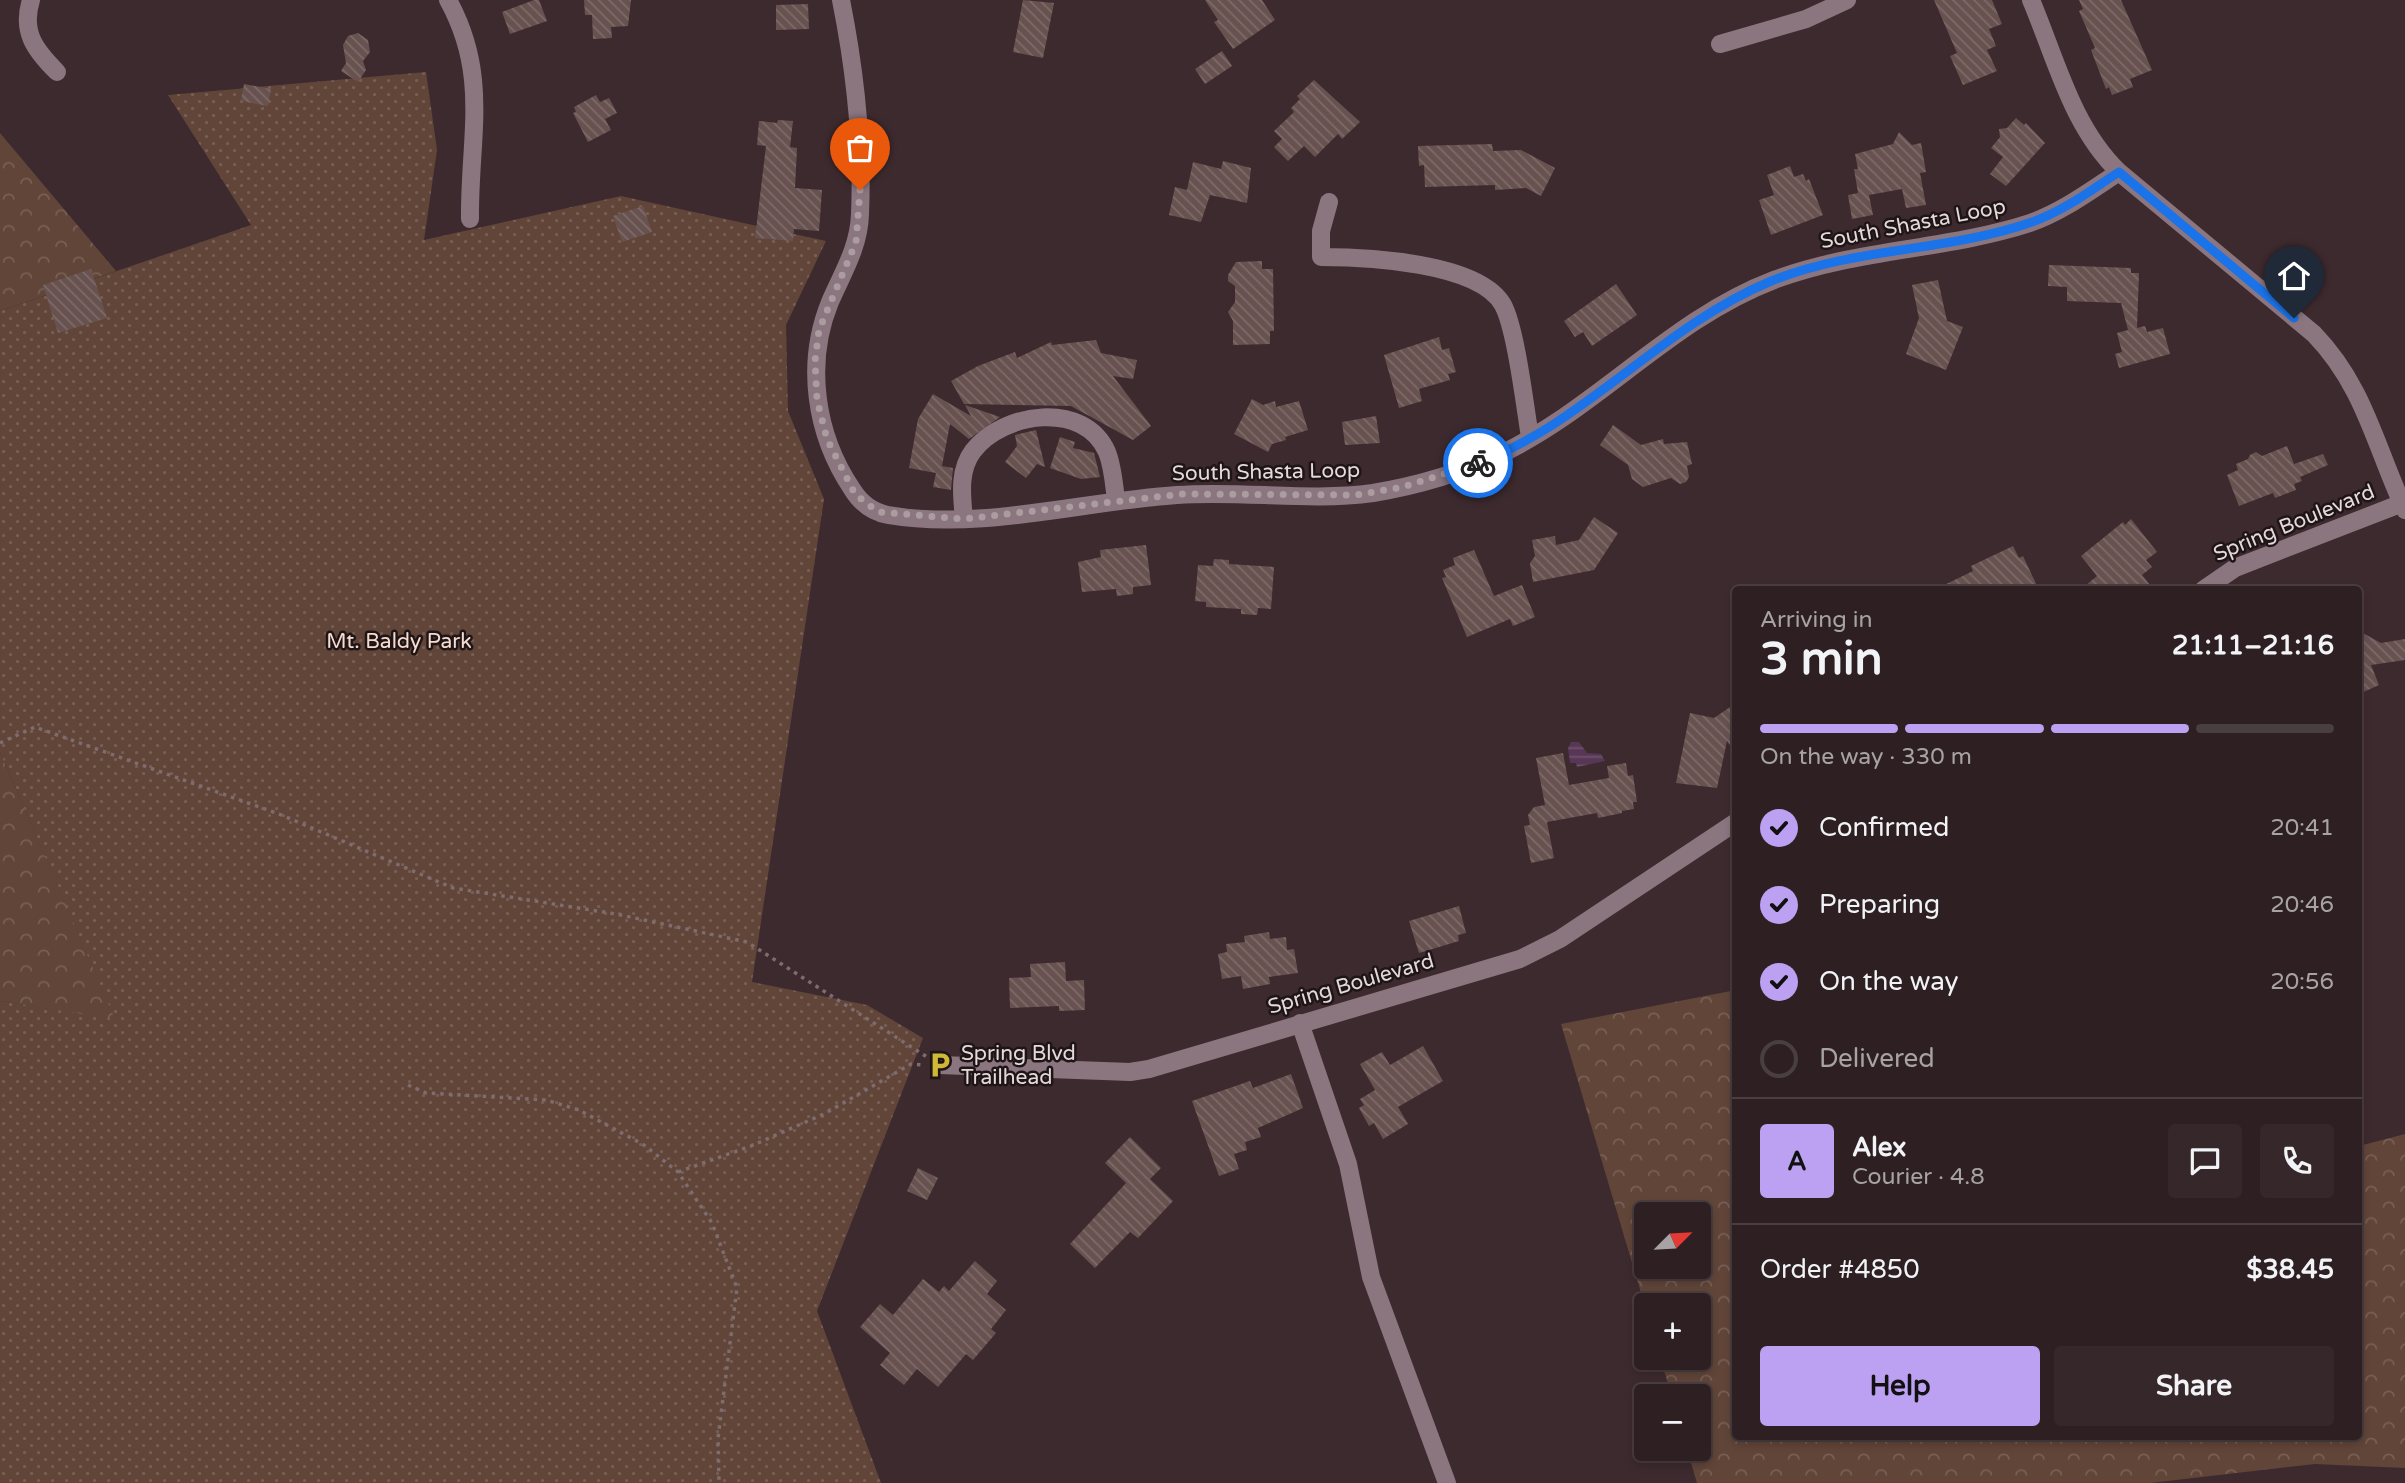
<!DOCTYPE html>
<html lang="en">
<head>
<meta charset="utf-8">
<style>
  body { margin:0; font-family:"Varela Round",sans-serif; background:#36282a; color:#f1f3f6; height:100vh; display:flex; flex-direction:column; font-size:26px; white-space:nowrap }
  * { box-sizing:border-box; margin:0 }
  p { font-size:23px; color:#a7a3a5 }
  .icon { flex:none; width:38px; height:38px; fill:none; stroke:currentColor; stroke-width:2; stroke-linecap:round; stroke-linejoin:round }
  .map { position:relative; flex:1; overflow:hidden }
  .side { position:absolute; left:1732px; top:586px; width:630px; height:854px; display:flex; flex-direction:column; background:#2e2022; border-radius:7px; box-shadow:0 4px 10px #0003,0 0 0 2px #493e40 }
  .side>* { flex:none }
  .needle { width:46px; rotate:66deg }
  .tools { position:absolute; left:1634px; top:1202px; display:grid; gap:14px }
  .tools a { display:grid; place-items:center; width:77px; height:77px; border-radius:7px; background:#2e2022; box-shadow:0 4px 10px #0003,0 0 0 2px #493e40; font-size:35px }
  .pin { position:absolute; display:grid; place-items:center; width:60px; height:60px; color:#fff; margin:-72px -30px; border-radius:50% 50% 50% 0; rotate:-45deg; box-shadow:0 0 7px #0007 }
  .pin .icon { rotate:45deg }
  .courier { position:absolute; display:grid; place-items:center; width:70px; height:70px; margin:-35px; border:5px solid #1a73e8; border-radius:50%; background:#fff; color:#222; box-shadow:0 2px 9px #0007 }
  .head em { font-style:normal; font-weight:700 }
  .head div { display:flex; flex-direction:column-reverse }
  .head { display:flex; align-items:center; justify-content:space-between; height:119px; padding:0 28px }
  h1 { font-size:46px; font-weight:700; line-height:52px }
  .bar { display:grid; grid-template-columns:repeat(4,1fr); gap:10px 7px; align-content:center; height:84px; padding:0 28px }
  .bar i { height:9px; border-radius:5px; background:#493e40 }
  .bar .current { background:#bca0f2 }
  .bar p { grid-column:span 4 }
  .line { display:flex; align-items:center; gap:18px; padding:0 28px; border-top:2px solid #493e40 }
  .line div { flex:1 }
  .round { display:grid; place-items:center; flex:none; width:74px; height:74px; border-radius:7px; background:#36282a }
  ol { padding:0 28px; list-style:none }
  li { display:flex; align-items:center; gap:21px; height:77px }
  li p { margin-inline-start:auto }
  li .icon { padding:7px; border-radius:50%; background:#bca0f2; color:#111; stroke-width:4 }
  li:last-child { color:#a7a3a5 }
  li i { width:38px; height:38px; border:4px solid #493e40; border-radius:50% }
  .button { display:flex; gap:14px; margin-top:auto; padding:14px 28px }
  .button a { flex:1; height:80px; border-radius:7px; background:#bca0f2; color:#111; font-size:28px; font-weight:700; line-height:80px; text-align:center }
  .button a+a { background:#36282a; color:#f1f3f6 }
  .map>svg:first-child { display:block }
</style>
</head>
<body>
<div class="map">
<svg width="2405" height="1483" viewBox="0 0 2405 1483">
  <defs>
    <pattern id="forest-crowns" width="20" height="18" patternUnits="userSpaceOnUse" patternTransform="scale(1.75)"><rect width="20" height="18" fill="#614539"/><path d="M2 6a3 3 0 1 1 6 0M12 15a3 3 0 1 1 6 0" fill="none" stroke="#785f55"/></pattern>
    <pattern id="park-dots" width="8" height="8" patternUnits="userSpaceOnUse" patternTransform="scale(1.75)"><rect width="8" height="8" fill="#614539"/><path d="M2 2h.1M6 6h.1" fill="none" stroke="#785f55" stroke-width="1.8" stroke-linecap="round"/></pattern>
    <pattern id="water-rules" width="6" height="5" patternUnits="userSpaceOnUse" patternTransform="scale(1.75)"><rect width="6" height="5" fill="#573755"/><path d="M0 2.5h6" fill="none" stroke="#6f536d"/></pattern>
    <pattern id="building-back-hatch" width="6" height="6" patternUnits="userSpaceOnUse" patternTransform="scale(1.75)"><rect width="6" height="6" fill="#675250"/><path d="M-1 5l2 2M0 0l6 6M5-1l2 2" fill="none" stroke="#7d6a69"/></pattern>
  </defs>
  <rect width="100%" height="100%" fill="#3d2a2e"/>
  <path fill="url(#forest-crowns)" fill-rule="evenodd" d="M0 133 116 271 0 311Z
    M0 752 116 1020 0 1001Z
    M1736 990V1437H2359V1146L2405 1134V1468L2315 1464 2150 1483H1697L1687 1449H1699V1396H1672L1660 1358H1699V1306H1647V1313L1561 1024ZM1699 1214V1267H1647V1214Z"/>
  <path fill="url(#park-dots)" d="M426 72 437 150 424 240 621 196 826 241 786 325 788 411 824 499 752 982 867 1005 923 1038 817 1311 881 1483H0V1001L115 1019 0 752V311L251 225 168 95Z"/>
  <path fill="url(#water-rules)" d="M1571 742H1579L1587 753 1601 754 1605 761 1577 767 1576 763H1570L1568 748Z"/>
  <path fill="url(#building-back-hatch)" d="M534 0H539L547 21 510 34 502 12Z
    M584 0H631L628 26 611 27 612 38 593 39 592 15H585Z
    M1023 0 1054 3 1043 58 1013 52Z
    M1205 0H1262L1275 20 1233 49 1214 22 1218 20Z
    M1934 0H1992L2002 24 1989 29 1996 46 1987 50 1997 71 1963 85 1950 56 1957 53Z
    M2079 0H2121L2152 70 2130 79 2133 87 2112 95 2109 87 2106 89 2091 50 2095 48 2079 11 2083 9Z
    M808 4 809 29 776 30V5Z
    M358 33 368 40 370 52 363 61 366 70 358 82 341 71 346 63 343 45 348 36Z
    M1222 51 1232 66 1205 84 1195 69Z
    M1314 80 1360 122 1342 139 1338 134 1315 157 1304 146 1288 161 1274 147 1282 139 1274 131 1294 112 1291 108 1300 99 1297 96Z
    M244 84 271 89 268 106 241 101Z
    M596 95 600 102 609 98 617 113 605 119 611 130 588 142 573 113 576 112 574 107Z
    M2016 118 2024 125 2026 123 2045 143 2006 186 1990 174 2003 157 1991 148 2000 137 1999 129 2007 128Z
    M778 120 793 121 790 147 797 148 795 188 822 190 819 231 794 229 793 241 755 238 766 146 757 145 759 121 777 123Z
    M1899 132 1912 145 1921 143 1926 172 1920 173 1926 205 1906 208 1902 189 1869 195 1873 215 1852 219 1848 195 1858 193 1854 169H1858L1855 154 1893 144Z
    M1492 144 1493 151 1521 150 1555 168 1541 196 1526 188 1495 190V185L1425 187 1424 165 1419 166 1418 146Z
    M1223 161 1251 168 1247 203 1210 195 1201 222 1169 215 1175 187 1187 190 1193 162 1221 169Z
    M1790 166 1794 177 1803 174 1806 181 1809 179 1823 215 1771 235 1759 200 1774 195 1767 175Z
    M643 206 652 232 622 242 613 216Z
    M1262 261V269H1273L1274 331H1270V344L1233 345V321L1228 312 1235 302V286L1228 281V275L1236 262Z
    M2049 265 2131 268V273H2139L2137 328 2145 326 2147 332 2163 328 2170 354 2119 368 2115 354 2122 352 2117 333 2128 330 2121 303 2067 301V287L2048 286Z
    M91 269 107 318 58 333 43 285Z
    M1938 280 1947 321 1963 327 1946 370 1906 354 1919 318 1912 285Z
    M1616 284 1637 315 1592 346 1583 332 1575 337 1564 321Z
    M1439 337 1442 350 1449 348 1456 372 1448 374 1450 380 1419 389 1422 401 1399 408 1384 355Z
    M1096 340 1101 353 1137 360 1133 379 1113 376 1151 426 1133 440 1071 406 964 404 951 381 978 366 1015 352 1017 358 1051 342 1052 345Z
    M933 394 971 416 965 405 1000 417 969 439 950 424 942 466 953 468 951 490 933 487 936 473 909 468 918 419Z
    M1252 399 1263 405 1275 401 1276 407 1299 401 1308 430 1285 437 1286 440 1272 444 1268 452 1234 434Z
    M1376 416 1380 443 1345 445 1342 422Z
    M1613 425 1641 445 1663 439 1664 444 1687 442 1692 464 1687 466 1689 477 1686 482 1680 484 1671 478 1643 487 1632 479 1628 465 1600 445Z
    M1036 430 1045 467 1037 464 1026 478 1005 462 1017 446 1015 435Z
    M1060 437 1075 442 1073 448 1094 453 1100 477 1081 479 1050 468Z
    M2287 446 2294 464 2323 454 2328 465 2300 477 2302 481 2294 484 2296 490 2275 498 2273 493 2239 506 2227 475 2238 470 2236 464 2248 459 2250 455 2256 452 2262 456Z
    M1594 517 1618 533 1594 570 1533 582 1530 563 1535 556 1532 540 1555 536 1556 545 1579 540Z
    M2131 519 2157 552 2146 560 2152 567 2142 575 2154 590H2080L2097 576 2081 556 2123 522 2125 525Z
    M1146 545 1151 585 1133 587V594L1117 596 1116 589 1082 592 1078 562 1101 557 1100 550Z
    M2013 546 2019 558 2023 556 2039 590H1934L1973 571 1971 566Z
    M1474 550 1494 596 1522 585 1535 617 1513 626 1510 619 1467 637 1442 578 1446 577 1443 570 1455 565 1453 558Z
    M1214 559 1229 560V564L1274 567 1271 609 1258 608 1257 615 1241 614V609L1206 607V602L1195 601 1198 565 1213 566Z
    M2359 631 2381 643 2405 639V660L2371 665 2379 685 2359 694Z
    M1736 703V754L1727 741 1717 788 1676 783 1690 713 1714 718Z
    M1563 753 1569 785 1609 778 1607 766 1626 763 1628 776 1633 775 1637 802H1633L1634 809 1622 811V813L1598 818 1597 813 1547 822 1554 858 1531 863 1524 826 1530 825 1528 815 1534 807 1545 805 1536 758Z
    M1459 906 1466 933 1458 935 1459 941 1419 953 1409 921Z
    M1269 932 1270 939 1286 937 1287 950 1294 949 1298 973 1269 977 1270 984 1243 989 1241 976 1222 979 1218 954 1227 952 1226 944 1245 942 1244 936Z
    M1065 962 1066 981 1084 980 1085 1010 1059 1011V1006L1010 1008 1009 978 1031 977 1030 964Z
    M1423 1046 1443 1081 1398 1107 1408 1124 1383 1139 1374 1123 1369 1126 1359 1108 1364 1105 1360 1099 1375 1090 1360 1064 1382 1052 1390 1065Z
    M1291 1074 1303 1108 1258 1128 1261 1137 1245 1142 1247 1150 1234 1154 1239 1169 1219 1176 1192 1101 1250 1081 1253 1088Z
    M1130 1137 1161 1168 1150 1179 1173 1201 1138 1238 1130 1232 1095 1268 1070 1244 1126 1183 1105 1163Z
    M918 1168 938 1178 927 1200 907 1191Z
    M975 1261 997 1281 987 1294 1006 1310 991 1329 996 1333 973 1360 966 1354 938 1387 917 1369 904 1385 880 1365 890 1353 860 1327 880 1304 893 1315 923 1279 939 1292 944 1286 949 1291Z"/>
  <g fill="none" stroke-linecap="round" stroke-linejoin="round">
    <path stroke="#7d6c70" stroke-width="3.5" stroke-dasharray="3.5 5" stroke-linecap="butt" d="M0 743 35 727 279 814 453 888 616 914 747 942 927 1057
      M408 1085 426 1093 546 1100 579 1110 644 1145 678 1172 712 1223 737 1288 718 1438 719 1483
      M678 1172 751 1146 824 1114 911 1064 924 1065"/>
    <path stroke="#8b7680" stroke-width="18" d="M31 0C21 32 35 50 57 72
      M448 0C490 76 469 138 470 219
      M841 0C855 70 863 143 860 214 859 247 843 272 830 302 805 363 815 434 852 489 860 502 872 512 888 515 980 531 1084 501 1177 495 1242 490 1309 502 1373 493 1415 486 1460 473 1499 455 1598 408 1671 319 1774 280 1856 249 1947 250 2030 223 2062 212 2090 191 2119 172
      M2031 0C2056 59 2072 127 2119 172L2314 334C2365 387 2375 446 2405 510
      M1720 44 1806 19 1847 0
      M1329 202 1321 231V257C1365 257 1479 262 1503 305 1516 329 1525 407 1530 437
      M964 519C962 497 958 471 973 451 1003 412 1084 400 1107 452 1113 467 1114 485 1116 500
      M2203 590 2235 568 2405 502
      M1300 1023 1348 1164 1371 1277 1447 1483
      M940 1065 1130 1072 1149 1069 1520 959 1560 939 1736 822"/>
  </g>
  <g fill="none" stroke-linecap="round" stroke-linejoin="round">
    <path stroke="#ab9c9f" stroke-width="7" stroke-dasharray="0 12.6" d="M860 190 856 242 819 330 815 361 817 400 827 439 855 494 878 512 964 519 1182 494 1356 495 1403 487 1478 463"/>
    <path stroke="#1a73e8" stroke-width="9" d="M1478 463C1585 423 1662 327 1769 282 1853 247 1947 252 2032 222 2064 211 2091 190 2119 172L2294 318"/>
  </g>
  <defs>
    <symbol id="parking-bare" viewBox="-9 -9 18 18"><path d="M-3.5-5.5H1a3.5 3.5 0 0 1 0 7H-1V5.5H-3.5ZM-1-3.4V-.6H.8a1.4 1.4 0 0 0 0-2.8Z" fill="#cfb837" stroke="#1e1517" stroke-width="2.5" paint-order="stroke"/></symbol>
  </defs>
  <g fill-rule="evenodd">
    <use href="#parking-bare" x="921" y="1046" width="38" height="38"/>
  </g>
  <g text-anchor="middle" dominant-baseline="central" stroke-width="5" stroke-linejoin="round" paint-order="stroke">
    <g font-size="21" fill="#e6d9dc" stroke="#1e1517">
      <text transform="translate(1913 224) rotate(-11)">South Shasta Loop</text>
      <text transform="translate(1266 472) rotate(-1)">South Shasta Loop</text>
      <text transform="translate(2294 523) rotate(-22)">Spring Boulevard</text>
      <text transform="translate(1351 984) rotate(-16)">Spring Boulevard</text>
    </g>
    <g font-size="21" fill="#f8dace" stroke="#1e1517">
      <text x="399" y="641">Mt. Baldy Park</text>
    </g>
    <g font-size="21" fill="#e6d9dc" stroke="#1e1517" text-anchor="start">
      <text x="961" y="1053">Spring Blvd<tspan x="961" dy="24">Trailhead</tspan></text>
    </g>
  </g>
</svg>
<div class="tools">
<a><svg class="needle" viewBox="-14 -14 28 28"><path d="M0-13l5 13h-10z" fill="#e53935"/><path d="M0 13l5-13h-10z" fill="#a7a3a5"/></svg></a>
<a>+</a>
<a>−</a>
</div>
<div class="pin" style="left:860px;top:190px;background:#ea580c"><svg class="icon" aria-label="bag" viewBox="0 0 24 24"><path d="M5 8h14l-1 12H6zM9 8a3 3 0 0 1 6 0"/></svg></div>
<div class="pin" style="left:2294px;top:318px;background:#1f2937"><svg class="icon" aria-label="home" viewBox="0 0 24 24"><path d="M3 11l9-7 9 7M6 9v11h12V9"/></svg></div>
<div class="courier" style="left:1478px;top:463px"><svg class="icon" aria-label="bike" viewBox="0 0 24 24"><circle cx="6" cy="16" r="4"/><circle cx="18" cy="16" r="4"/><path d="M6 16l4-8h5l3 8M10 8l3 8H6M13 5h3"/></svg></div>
<section class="side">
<div class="head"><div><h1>3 min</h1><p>Arriving in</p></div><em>21:11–21:16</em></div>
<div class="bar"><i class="current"></i><i class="current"></i><i class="current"></i><i></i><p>On the way · 330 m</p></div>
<ol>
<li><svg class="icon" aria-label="check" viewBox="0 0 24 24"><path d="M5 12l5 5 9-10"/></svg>Confirmed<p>20:41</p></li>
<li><svg class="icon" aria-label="check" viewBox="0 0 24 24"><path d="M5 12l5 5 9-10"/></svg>Preparing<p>20:46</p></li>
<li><svg class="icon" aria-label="check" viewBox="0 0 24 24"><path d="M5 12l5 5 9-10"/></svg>On the way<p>20:56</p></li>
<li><i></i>Delivered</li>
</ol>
<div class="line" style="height:126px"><b class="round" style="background:#bca0f2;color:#111">A</b><div><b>Alex</b><p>Courier · 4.8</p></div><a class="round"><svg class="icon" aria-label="chat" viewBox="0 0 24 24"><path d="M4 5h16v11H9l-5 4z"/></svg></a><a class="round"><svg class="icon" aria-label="phone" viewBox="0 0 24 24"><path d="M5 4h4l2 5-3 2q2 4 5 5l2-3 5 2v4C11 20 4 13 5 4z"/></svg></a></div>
<div class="line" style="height:91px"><div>Order #4850</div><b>$38.45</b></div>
<div class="button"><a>Help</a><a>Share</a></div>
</section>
</div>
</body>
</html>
